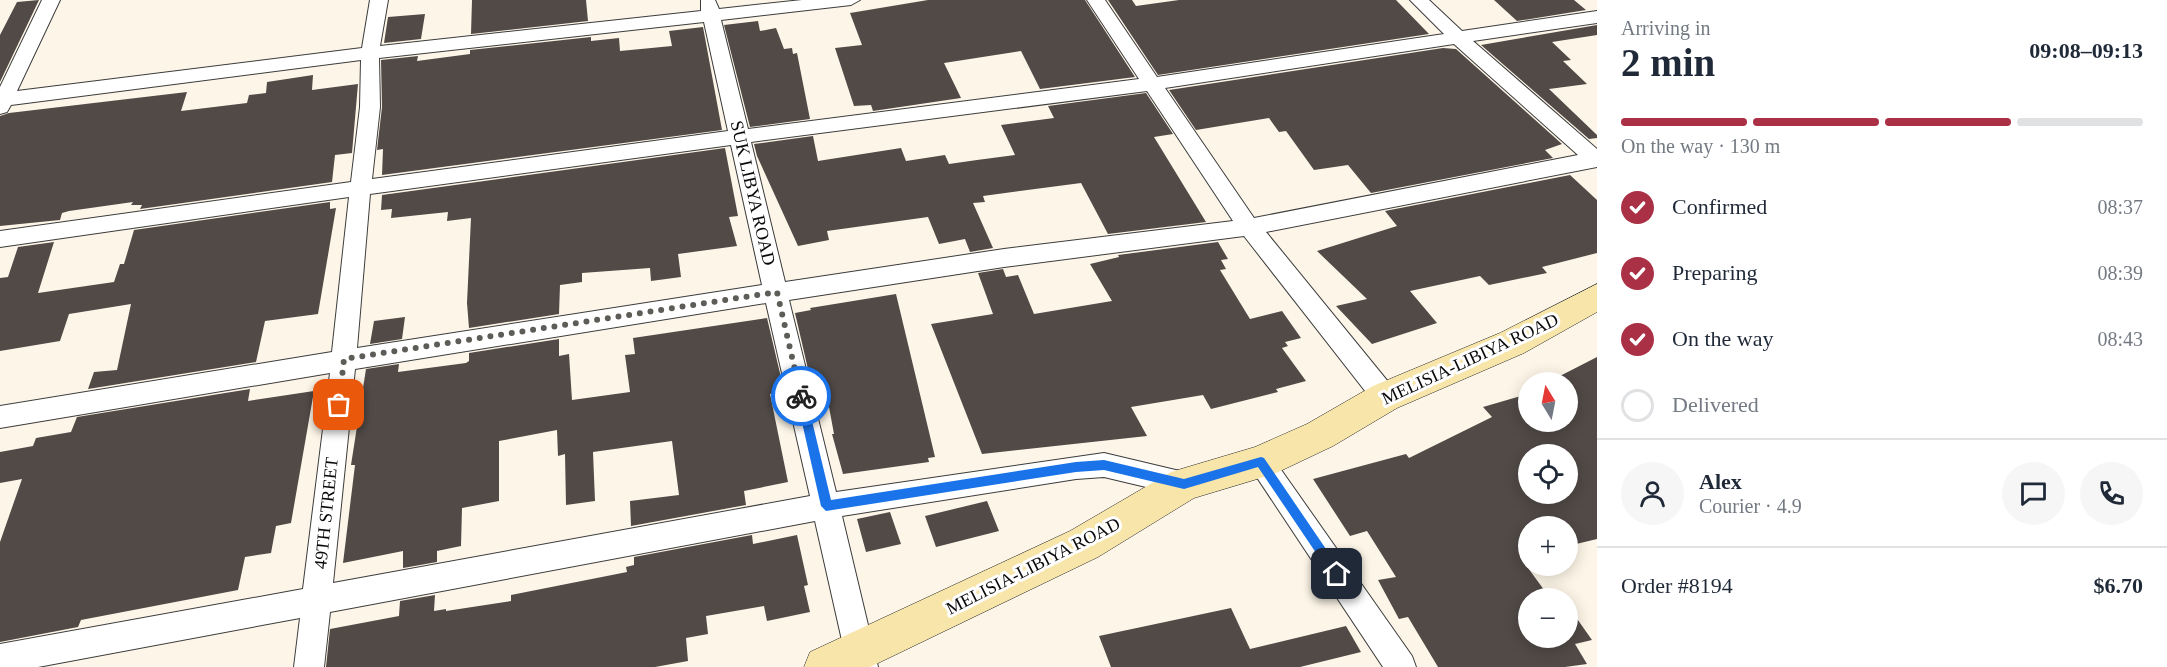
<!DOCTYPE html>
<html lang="en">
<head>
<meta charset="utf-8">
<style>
  body { margin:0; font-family:Georgia,serif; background:#f6f6f7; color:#1f2937; height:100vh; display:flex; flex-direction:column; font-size:22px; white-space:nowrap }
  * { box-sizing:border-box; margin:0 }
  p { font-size:20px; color:#747a83 }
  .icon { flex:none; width:33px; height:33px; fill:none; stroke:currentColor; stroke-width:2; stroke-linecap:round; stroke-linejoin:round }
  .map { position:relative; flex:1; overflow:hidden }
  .side { display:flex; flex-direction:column; background:#fff; width:570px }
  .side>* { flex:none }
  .needle { width:39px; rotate:350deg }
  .buttons { position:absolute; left:1518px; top:372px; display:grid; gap:12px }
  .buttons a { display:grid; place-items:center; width:60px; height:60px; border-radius:50%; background:#fff; box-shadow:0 3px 15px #0003; font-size:30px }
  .pin { position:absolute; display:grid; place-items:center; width:51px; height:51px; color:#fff; margin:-26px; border-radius:12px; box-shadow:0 3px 9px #0006 }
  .courier { position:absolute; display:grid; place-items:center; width:60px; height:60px; margin:-30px; border:4px solid #1a73e8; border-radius:50%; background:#fff; color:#222; box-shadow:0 2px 8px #0007 }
  .summary em { font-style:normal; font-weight:800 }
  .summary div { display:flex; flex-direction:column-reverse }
  .summary { display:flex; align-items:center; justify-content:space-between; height:102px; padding:0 24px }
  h1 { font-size:39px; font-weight:800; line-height:45px }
  .bar { display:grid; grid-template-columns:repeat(4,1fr); gap:9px 6px; align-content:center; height:72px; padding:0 24px }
  .bar i { height:8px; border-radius:4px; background:#e0e1e3 }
  .bar .current { background:#aa3045 }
  .bar p { grid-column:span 4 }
  .line { display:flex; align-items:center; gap:15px; padding:0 24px; border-top:2px solid #e0e1e3 }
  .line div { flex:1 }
  .round { display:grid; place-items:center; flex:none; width:63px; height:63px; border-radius:32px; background:#f6f6f7 }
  ol { padding:0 24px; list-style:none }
  li { display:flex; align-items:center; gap:18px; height:66px }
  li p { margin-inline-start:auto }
  li .icon { padding:6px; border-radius:50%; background:#aa3045; color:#fff; stroke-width:4 }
  li:last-child { color:#747a83 }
  li i { width:33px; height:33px; border:3px solid #e0e1e3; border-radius:50% }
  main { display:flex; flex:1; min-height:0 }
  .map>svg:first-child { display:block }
</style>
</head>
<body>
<main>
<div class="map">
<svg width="1597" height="667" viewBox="0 0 1597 667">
  <rect width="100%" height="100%" fill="#fdf6e8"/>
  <path fill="#514a47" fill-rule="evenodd" d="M39 0 0 82V35L17 2Z
    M472 0H586L588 21 471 34Z
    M928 0H1085L1135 77 1040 89 1021 51 944 63 961 98 873 111 871 105 854 106 835 48 862 45 850 13Z
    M1108 0H1132L1136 6 1179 0H1396L1429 34 1158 75Z
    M1494 0H1574L1586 10 1517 21Z
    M425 14 421 39 384 43 388 17Z
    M758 21 760 31 776 28 784 49 792 48 793 54 797 53 810 119 750 127 724 25Z
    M1597 25V35L1552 42 1571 60 1563 61 1587 84 1549 89 1597 135V138L1589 139 1481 45Z
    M703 27 722 130 382 175 383 149 377 150 382 107 381 60 418 56 417 61 470 54V50L591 37V41L619 38 620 51 672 46 669 31Z
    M1443 48 1456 49 1562 144 1545 150 1553 158 1371 193 1348 165 1314 170 1286 131 1279 132 1269 118 1196 130 1169 90Z
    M313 75 312 90 358 84 352 153 335 155 332 182 140 209 142 205H131L133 202 69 211 62 213 60 220 0 226V116L9 113 187 92 181 111 247 103 249 95 266 93 267 82Z
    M1146 93 1173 134 1154 137 1206 222 1108 234 1081 183 983 196 985 202 973 203 993 248 970 252 965 239 939 244 928 217 827 231 829 240 798 246 757 156 754 144 813 136 818 161 901 148 906 161 945 155 949 164 977 160 1015 155 1001 125 1054 118 1048 106Z
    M725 148 738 216 729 217 737 246 678 254 681 277 651 281 650 268 582 273V282L560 285 559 314 469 328 467 303 471 218 447 221 448 212 391 218 392 209 381 210 382 195Z
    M1570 175 1597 200V253L1542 267 1547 273 1489 285 1480 276 1410 291 1437 323 1372 344 1336 306 1367 299 1317 251 1397 226 1385 211Z
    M330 202V209L336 208 318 314 265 321 256 362 88 389 94 372 117 370 131 304 69 314 60 341 0 351V278L8 277 18 247 54 242 38 293 114 282 120 264H124L134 230Z
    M1218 242 1228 259 1221 260 1226 269 1220 270 1250 319 1282 311 1301 338 1285 342 1288 346 1282 348 1306 381 1276 389 1278 392 1211 409 1203 395 1131 407 1147 436 982 454 931 324 993 314 978 273 1003 269 1006 277 1018 275 1034 314 1112 301 1090 264 1119 257 1118 255Z
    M896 294 935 457 928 458 929 462 843 474 832 434H834L824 380 811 382 795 313 811 310 810 308Z
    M405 317 402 339 370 344 374 321Z
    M767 318 783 386 775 387 776 393 770 394 788 482 744 491 746 505 631 526 630 501 679 495 672 441 593 452 595 501 566 505 565 454 558 456 557 430 499 441V501L462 508 461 546 437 551V562L403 568V551L343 563 355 465H351L366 369 399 364 398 372 466 363 469 361V353L559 339V356L569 354 572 400 630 392 625 355 635 354 633 338Z
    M1597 357V539L1568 546V526H1528V555L1520 557 1550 598H1528V638H1568V606L1592 640 1575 644 1587 664 1565 667H1438L1408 617 1399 619 1378 580 1396 577 1367 531 1350 536 1313 479 1406 454 1409 458 1492 417 1483 407 1528 394V422H1568V382L1558 377ZM1528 454H1568V494H1528Z
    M250 389 248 401 314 391 291 523 276 526 271 553 245 557 238 590 81 620 78 627 0 642V542L22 479 0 483V452L33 446 36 438 71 432 77 417Z
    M987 501 999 531 936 547 925 516Z
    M890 512 901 544 866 552 857 519Z
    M752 535 753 544 797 535 808 585 804 586 810 612 767 621 764 606 706 616 708 634 686 638 688 661 655 667H326L330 629 399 616 400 601 435 595 434 611 446 609V611L511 601V595L627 572 626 567 634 565V557Z
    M1231 608 1250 649 1346 626 1361 652 1300 667H1111L1099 636Z"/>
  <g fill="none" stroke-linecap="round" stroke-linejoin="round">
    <defs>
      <path id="minor" d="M42 0H60L17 91 362 48 370 0H388L380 46 701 11V0H715L719 9 802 0H860L851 5 721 20 748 129 1139 79 1087 0H1105L1157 77 1444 34 1410 0H1429L1462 31 1597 11V23L1473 41 1597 149V167L1266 232 1394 389 1398 397 1394 405 1385 408 1376 405 1244 236 1004 267 789 300 836 492 1104 453 1184 472 1194 475 1197 484 1194 493 1184 496 1104 477 1076 479 842 516 878 667H848L815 521 330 612 324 667H294L300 618 38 667H0V644L303 589 330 373 0 428V406L332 352 349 197 0 247V231L351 182 360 107 361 60 11 105 7 112 0 114V87ZM704 22 728 131 372 179 380 107 379 58ZM1454 44 1578 155 1254 218 1165 88ZM1147 91 1233 221 1004 249 785 282 751 142ZM731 145 762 285 357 348 370 194ZM766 303 810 496 333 583 355 369Z
        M1261 450 1270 454 1412 656 1416 667H1383L1252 470 1248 462 1252 454Z"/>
      <path id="secondary" d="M1597 284V312L1524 353 1397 408 1333 446 1274 474 1194 498 1098 557 870 667H804L810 652 1070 531 1171 472 1255 447 1307 424 1373 386 1500 333Z"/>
    </defs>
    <use href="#minor" stroke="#3c3c3c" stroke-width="2"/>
    <use href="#secondary" stroke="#2b2b2b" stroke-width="1"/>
    <use href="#minor" fill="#fff" fill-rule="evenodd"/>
    <use href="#secondary" fill="#f7e5a9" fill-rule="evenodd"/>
  </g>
  <path fill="#1a73e8" d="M801 391 806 396 831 500 1076 462 1104 460 1184 479 1261 457 1264 458 1343 574 1341 578H1333L1258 467 1184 489 1104 470 1076 472 826 511 821 506 796 396Z"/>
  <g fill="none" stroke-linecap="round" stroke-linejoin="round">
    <path stroke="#5e5c57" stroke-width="6" stroke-dasharray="0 10.8" d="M339 405 344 359 777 292 801 396"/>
  </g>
  <g text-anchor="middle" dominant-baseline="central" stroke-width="6" stroke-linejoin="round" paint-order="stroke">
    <g font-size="18" fill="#090909" stroke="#fff">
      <text transform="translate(753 193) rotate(77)">SUK LIBYA ROAD</text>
      <text transform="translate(1470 359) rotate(-25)">MELISIA-LIBIYA ROAD</text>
      <text transform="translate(326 513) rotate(-84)">49TH STREET</text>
      <text transform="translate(1033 566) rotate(-27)">MELISIA-LIBIYA ROAD</text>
    </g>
  </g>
</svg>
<div class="buttons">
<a><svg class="needle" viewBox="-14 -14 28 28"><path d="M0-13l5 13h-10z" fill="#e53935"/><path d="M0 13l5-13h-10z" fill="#747a83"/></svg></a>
<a><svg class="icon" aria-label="locate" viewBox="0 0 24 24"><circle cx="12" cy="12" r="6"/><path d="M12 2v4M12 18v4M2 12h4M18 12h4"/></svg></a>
<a>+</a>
<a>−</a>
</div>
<div class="pin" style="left:339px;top:405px;background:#ea580c"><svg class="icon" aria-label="bag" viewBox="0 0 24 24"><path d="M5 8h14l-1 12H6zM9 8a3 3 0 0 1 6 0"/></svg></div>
<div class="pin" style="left:1337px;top:574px;background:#1f2937"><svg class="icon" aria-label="home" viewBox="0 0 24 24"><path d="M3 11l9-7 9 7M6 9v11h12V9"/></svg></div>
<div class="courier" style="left:801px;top:396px"><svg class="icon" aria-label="bike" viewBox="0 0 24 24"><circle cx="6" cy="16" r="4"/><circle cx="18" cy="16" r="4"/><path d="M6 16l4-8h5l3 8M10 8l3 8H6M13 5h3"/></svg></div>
</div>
<section class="side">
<div class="summary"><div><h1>2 min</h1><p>Arriving in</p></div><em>09:08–09:13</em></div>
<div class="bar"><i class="current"></i><i class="current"></i><i class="current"></i><i></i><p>On the way · 130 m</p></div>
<ol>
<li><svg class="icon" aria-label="check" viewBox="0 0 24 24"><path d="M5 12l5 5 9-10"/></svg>Confirmed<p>08:37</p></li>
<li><svg class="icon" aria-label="check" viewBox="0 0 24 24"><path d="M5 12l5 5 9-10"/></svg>Preparing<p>08:39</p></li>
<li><svg class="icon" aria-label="check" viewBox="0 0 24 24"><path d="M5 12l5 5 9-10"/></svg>On the way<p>08:43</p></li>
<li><i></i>Delivered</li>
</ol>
<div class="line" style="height:108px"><a class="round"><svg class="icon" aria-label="person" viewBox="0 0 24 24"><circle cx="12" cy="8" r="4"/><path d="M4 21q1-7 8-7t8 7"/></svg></a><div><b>Alex</b><p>Courier · 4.9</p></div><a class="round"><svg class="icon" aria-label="chat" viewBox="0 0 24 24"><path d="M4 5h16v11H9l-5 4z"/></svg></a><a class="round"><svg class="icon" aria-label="phone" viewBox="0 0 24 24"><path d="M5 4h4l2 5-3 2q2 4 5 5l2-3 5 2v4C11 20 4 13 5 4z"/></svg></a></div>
<div class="line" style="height:78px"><div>Order #8194</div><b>$6.70</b></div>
</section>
</main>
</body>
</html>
